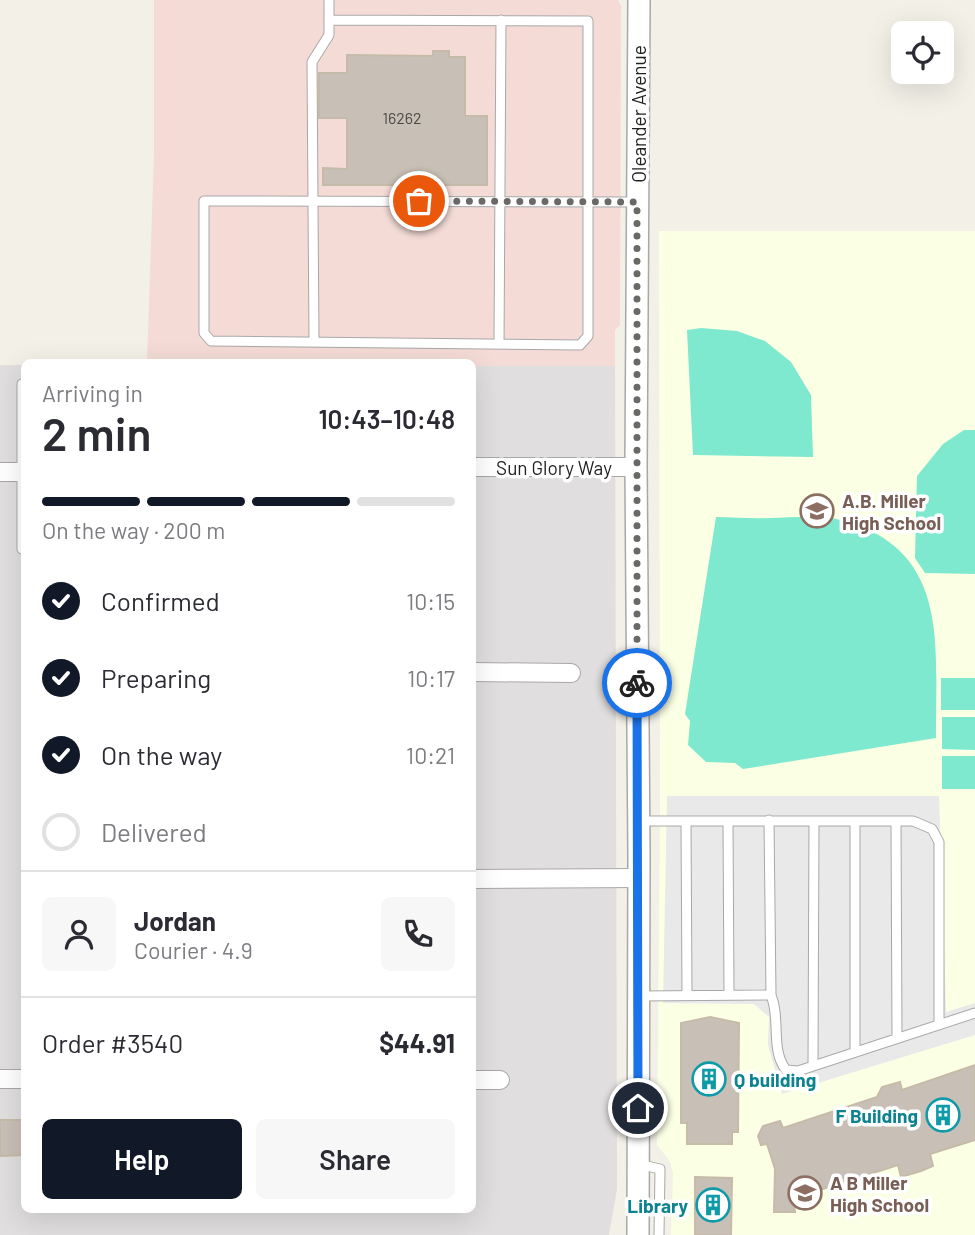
<!DOCTYPE html>
<html lang="en">
<head>
<meta charset="utf-8">
<style>
  body { margin:0; font-family:Barlow,sans-serif; background:#f7f7f7; color:#2b2b33; height:100vh; display:flex; flex-direction:column; font-size:26px; white-space:nowrap }
  * { box-sizing:border-box; margin:0 }
  p { font-size:23px; color:#7c7c81 }
  .icon { flex:none; width:38px; height:38px; fill:none; stroke:currentColor; stroke-width:2; stroke-linecap:round; stroke-linejoin:round }
  .map { position:relative; flex:1; overflow:hidden }
  .details { position:absolute; left:21px; top:359px; width:455px; height:854px; display:flex; flex-direction:column; background:#fff; border-radius:10px; box-shadow:0 7px 28px #0002 }
  .details>* { flex:none }
  .controls { position:absolute; left:891px; top:21px; display:grid; gap:14px }
  .controls a { display:grid; place-items:center; width:63px; height:63px; border-radius:10px; background:#fff; box-shadow:0 7px 28px #0002; font-size:35px }
  .pin { position:absolute; display:grid; place-items:center; width:60px; height:60px; color:#fff; margin:-30px; border:4px solid #fff; border-radius:50%; box-shadow:0 2px 7px #0007 }
  .courier { position:absolute; display:grid; place-items:center; width:70px; height:70px; margin:-35px; border:5px solid #1a73e8; border-radius:50%; background:#fff; color:#222; box-shadow:0 2px 9px #0007 }
  .headline em { font-style:normal; font-weight:600 }
  .headline div { display:flex; flex-direction:column-reverse }
  .headline { display:flex; align-items:center; justify-content:space-between; height:119px; padding:0 21px }
  h1 { font-size:46px; font-weight:600; line-height:52px }
  .bar { display:grid; grid-template-columns:repeat(4,1fr); gap:10px 7px; align-content:center; height:84px; padding:0 21px }
  .bar i { height:9px; border-radius:5px; background:#e1e1e2 }
  .bar .active { background:#111827 }
  .bar p { grid-column:span 4 }
  .line { display:flex; align-items:center; gap:18px; padding:0 21px; border-top:2px solid #e1e1e2 }
  .line div { flex:1 }
  .round { display:grid; place-items:center; flex:none; width:74px; height:74px; border-radius:10px; background:#f7f7f7 }
  ol { padding:0 21px; list-style:none }
  li { display:flex; align-items:center; gap:21px; height:77px }
  li p { margin-inline-start:auto }
  li .icon { padding:7px; border-radius:50%; background:#111827; color:#fff; stroke-width:4 }
  li:last-child { color:#7c7c81 }
  li i { width:38px; height:38px; border:4px solid #e1e1e2; border-radius:50% }
  .button { display:flex; gap:14px; margin-top:auto; padding:14px 21px }
  .button a { flex:1; height:80px; border-radius:10px; background:#111827; color:#fff; font-size:28px; font-weight:600; line-height:80px; text-align:center }
  .button a+a { background:#f7f7f7; color:#2b2b33 }
  .map>svg:first-child { display:block }
</style>
</head>
<body>
<div class="map">
<svg width="975" height="1235" viewBox="0 0 975 1235">
  <rect width="100%" height="100%" fill="#f2f0e7"/>
  <path fill="#e0dede" d="M0 365H24V1209H472L473 366H615L617 1189 609 1235H0Z"/>
  <path fill="#f4dbd6" d="M154 0H618L621 6 620 325 615 330V366H473L472 362H147L154 155Z"/>
  <path fill="#fbffe4" d="M659 231H975V1235H671L673 1172 669 1160 657 1145 660 812Z"/>
  <path fill="#7ee9cf" d="M701 328 737 331 765 341 791 362 811 395 813 457 693 455 687 330Z
    M964 430H975V574L925 573 915 558 917 476 943 444Z
    M716 517C734 517 752 519 769 518 793 518 820 514 844 521 952 551 935 649 936 738L743 769 735 763 706 762 688 745 690 721 685 714Z
    M941 678H975V710H941Z
    M942 717H975V750L942 749Z
    M942 756H975V789H942Z"/>
  <path fill="#e9e9e9" d="M667 796H939L946 1012 975 1003V1035L782 1094 768 1045 769 1017 754 1004 663 1003Z"/>
  <path fill="#c8c0b6" stroke="#c6baa8" stroke-width="2" d="M433 51H449V57H465V116H487V185H323V168L347 169V118H319V73H347V55L433 56Z
    M710 1017 739 1023 738 1132H732V1144H687V1123H681V1023Z
    M975 1065V1140L930 1154 933 1166 921 1171 901 1177 898 1165 801 1196V1204H794L795 1212H774L775 1169 767 1144 761 1145 758 1136 763 1126 780 1121 783 1128 877 1097 882 1087 900 1082 902 1090Z
    M0 1120H24V1155L0 1156Z
    M695 1177 732 1178 731 1235H695Z"/>
  <g fill="none" stroke-linecap="round" stroke-linejoin="round">
    <defs>
      <path id="service" d="M329 20 588 21V336L580 345 211 341 204 333V201C348 201 493 202 637 202
        M314 342 312 62 329 35V0
        M499 344 501 20
        M22 384V549
        M769 820 771 995
        M640 821H913L932 829 939 842V1025
        M686 821 687 995
        M728 821 729 995
        M896 821 897 1038
        M640 996 771 995C781 1020 770 1049 786 1070L798 1071 975 1013
        M855 1052V821
        M813 1066 814 821
        M638 1164 660 1169 659 1235"/>
      <path id="minor" d="M472 467H636
        M0 472H24
        M472 672 571 673
        M472 879 639 878
        M0 1079H24
        M472 1080H500"/>
      <path id="tertiary" d="M638 1235 639 857 636 467 639 0"/>
    </defs>
    <use href="#service" stroke="#a8a8a8" stroke-width="11"/>
    <use href="#minor" stroke="#a8a8a8" stroke-width="20"/>
    <use href="#tertiary" stroke="#a8a8a8" stroke-width="24"/>
    <use href="#service" stroke="#fff" stroke-width="9"/>
    <use href="#minor" stroke="#fff" stroke-width="18"/>
    <use href="#tertiary" stroke="#fff" stroke-width="21"/>
  </g>
  <g fill="none" stroke-linecap="round" stroke-linejoin="round">
    <path stroke="#6a6966" stroke-width="7" stroke-dasharray="0 12.6" d="M419 201 637 202V683"/>
    <path stroke="#1a73e8" stroke-width="9" d="M637 683 638 1108"/>
  </g>
  <defs>
    <symbol id="school-ring" viewBox="-11 -11 22 22"><circle r="9.5" fill="#fff" stroke="#8d6e63" stroke-width="1.5"/><path d="M0-5L7-2L0 1L-7-2ZM-4 1L0 2.5L4 1V4Q0 6-4 4Z" fill="#8d6e63"/></symbol>
    <symbol id="building-ring" viewBox="-11 -11 22 22"><circle r="9.5" fill="#fff" stroke="#0f9aa8" stroke-width="1.5"/><path d="M-4-6H4V6H1V3H-1V6H-4ZM-2.5-4.3h1.7v1.8h-1.7ZM.8-4.3h1.7v1.8H.8ZM-2.5-1h1.7V.8h-1.7ZM.8-1h1.7V.8H.8Z" fill="#0f9aa8"/></symbol>
  </defs>
  <g fill-rule="evenodd">
    <use href="#school-ring" x="798" y="492" width="38" height="38"/>
    <use href="#building-ring" x="690" y="1060" width="38" height="38"/>
    <use href="#building-ring" x="924" y="1096" width="38" height="38"/>
    <use href="#school-ring" x="786" y="1174" width="38" height="38"/>
    <use href="#building-ring" x="694" y="1186" width="38" height="38"/>
  </g>
  <g text-anchor="middle" dominant-baseline="central" stroke-width="7" stroke-linejoin="round" paint-order="stroke">
    <g font-size="16" fill="#4b4946">
      <text x="402" y="117">16262</text>
    </g>
    <g font-size="19" fill="#212121" stroke="#fff">
      <text transform="translate(638 114) rotate(-90)">Oleander Avenue</text>
      <text x="554" y="467">Sun Glory Way</text>
    </g>
    <g font-size="19" font-weight="bold" fill="#785e54" stroke="#fff" text-anchor="start">
      <text x="842" y="500">A.B. Miller<tspan x="842" dy="22">High School</tspan></text>
      <text x="830" y="1182">A B Miller<tspan x="830" dy="22">High School</tspan></text>
    </g>
    <g font-size="19" font-weight="bold" fill="#0d838f" stroke="#fff" text-anchor="end">
      <text x="734" y="1079" text-anchor="start">Q building</text>
      <text x="918" y="1115">F Building</text>
      <text x="688" y="1205">Library</text>
    </g>
  </g>
</svg>
<div class="controls">
<a><svg class="icon" aria-label="locate" viewBox="0 0 24 24"><circle cx="12" cy="12" r="6"/><path d="M12 2v4M12 18v4M2 12h4M18 12h4"/></svg></a>
</div>
<div class="pin" style="left:419px;top:201px;background:#ea580c"><svg class="icon" aria-label="bag" viewBox="0 0 24 24"><path d="M5 8h14l-1 12H6zM9 8a3 3 0 0 1 6 0"/></svg></div>
<div class="pin" style="left:638px;top:1108px;background:#1f2937"><svg class="icon" aria-label="home" viewBox="0 0 24 24"><path d="M3 11l9-7 9 7M6 9v11h12V9"/></svg></div>
<div class="courier" style="left:637px;top:683px"><svg class="icon" aria-label="bike" viewBox="0 0 24 24"><circle cx="6" cy="16" r="4"/><circle cx="18" cy="16" r="4"/><path d="M6 16l4-8h5l3 8M10 8l3 8H6M13 5h3"/></svg></div>
<section class="details">
<div class="headline"><div><h1>2 min</h1><p>Arriving in</p></div><em>10:43–10:48</em></div>
<div class="bar"><i class="active"></i><i class="active"></i><i class="active"></i><i></i><p>On the way · 200 m</p></div>
<ol>
<li><svg class="icon" aria-label="check" viewBox="0 0 24 24"><path d="M5 12l5 5 9-10"/></svg>Confirmed<p>10:15</p></li>
<li><svg class="icon" aria-label="check" viewBox="0 0 24 24"><path d="M5 12l5 5 9-10"/></svg>Preparing<p>10:17</p></li>
<li><svg class="icon" aria-label="check" viewBox="0 0 24 24"><path d="M5 12l5 5 9-10"/></svg>On the way<p>10:21</p></li>
<li><i></i>Delivered</li>
</ol>
<div class="line" style="height:126px"><a class="round"><svg class="icon" aria-label="person" viewBox="0 0 24 24"><circle cx="12" cy="8" r="4"/><path d="M4 21q1-7 8-7t8 7"/></svg></a><div><b>Jordan</b><p>Courier · 4.9</p></div><a class="round"><svg class="icon" aria-label="phone" viewBox="0 0 24 24"><path d="M5 4h4l2 5-3 2q2 4 5 5l2-3 5 2v4C11 20 4 13 5 4z"/></svg></a></div>
<div class="line" style="height:91px"><div>Order #3540</div><b>$44.91</b></div>
<div class="button"><a>Help</a><a>Share</a></div>
</section>
</div>
</body>
</html>
